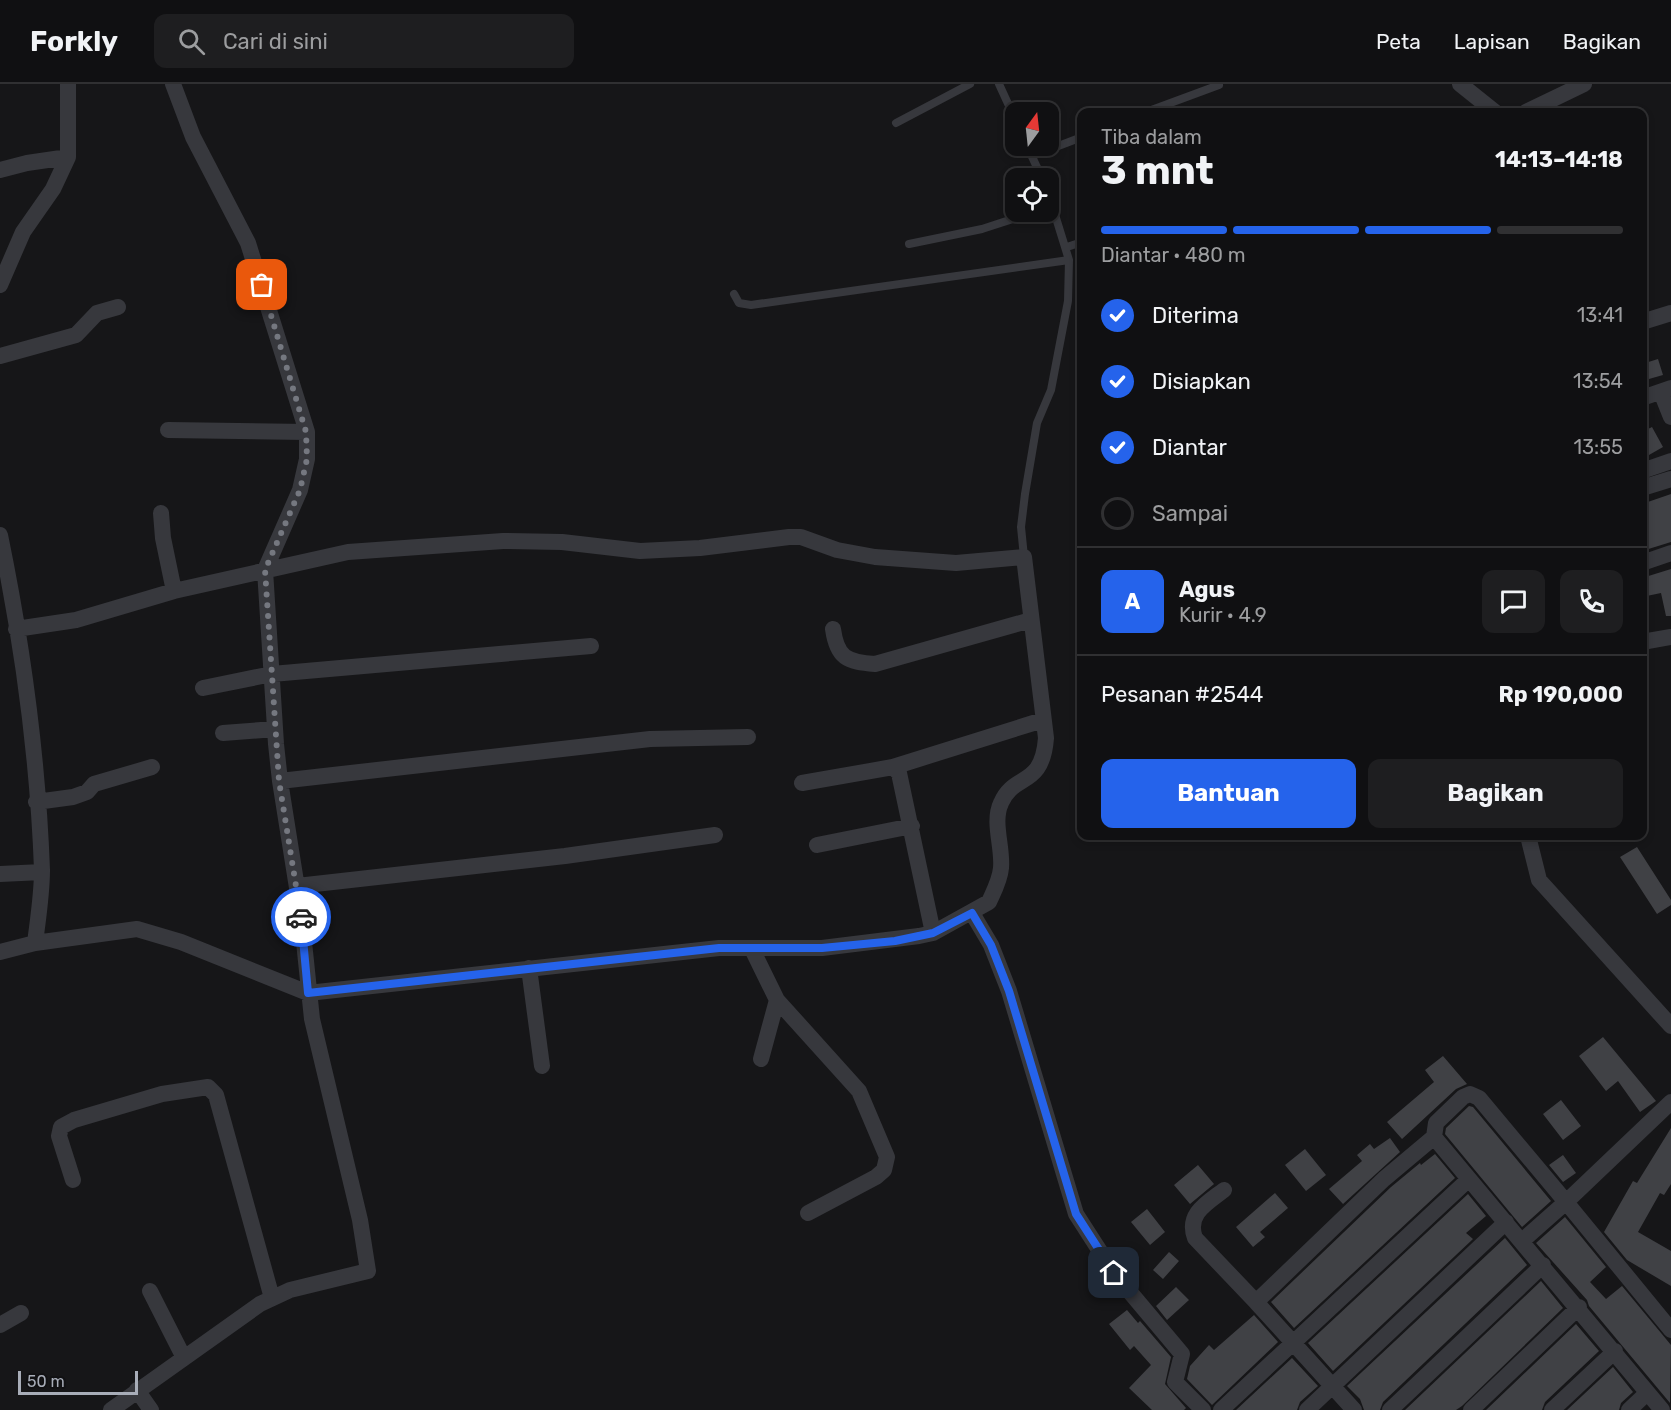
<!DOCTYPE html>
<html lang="id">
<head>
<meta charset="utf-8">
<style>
  body { margin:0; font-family:Rubik,sans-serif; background:#1e1e20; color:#f1f3f6; height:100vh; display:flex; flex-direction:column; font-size:22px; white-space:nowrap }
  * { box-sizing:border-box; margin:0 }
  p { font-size:20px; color:#9c9d9f }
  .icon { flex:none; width:33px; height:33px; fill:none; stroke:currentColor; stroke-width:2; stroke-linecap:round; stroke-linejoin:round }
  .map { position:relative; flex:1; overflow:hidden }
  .sheet { position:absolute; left:1077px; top:24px; width:570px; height:732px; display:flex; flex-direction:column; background:#101012; border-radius:12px; box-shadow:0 3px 9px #0003,0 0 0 2px #303032 }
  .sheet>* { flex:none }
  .needle { width:39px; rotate:15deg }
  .fabs { position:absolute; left:1005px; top:18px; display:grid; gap:12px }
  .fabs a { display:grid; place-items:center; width:54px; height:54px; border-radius:12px; background:#101012; box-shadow:0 3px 9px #0003,0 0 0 2px #303032; font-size:30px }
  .scale { position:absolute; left:18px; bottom:15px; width:120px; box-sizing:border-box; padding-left:6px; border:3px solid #a8adb8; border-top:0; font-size:16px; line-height:21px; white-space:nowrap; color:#a8adb8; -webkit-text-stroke:4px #111113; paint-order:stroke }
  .pin { position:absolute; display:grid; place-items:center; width:51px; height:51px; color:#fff; margin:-26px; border-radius:12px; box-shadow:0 3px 9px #0006 }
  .courier { position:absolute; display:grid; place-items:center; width:60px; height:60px; margin:-30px; border:4px solid #2563eb; border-radius:50%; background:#fff; color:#222; box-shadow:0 2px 8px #0007 }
  .head em { font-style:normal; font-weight:700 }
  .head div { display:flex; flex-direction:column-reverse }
  .head { display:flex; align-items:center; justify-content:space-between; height:102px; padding:0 24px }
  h1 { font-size:39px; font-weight:700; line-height:45px }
  .bar { display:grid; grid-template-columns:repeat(4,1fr); gap:9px 6px; align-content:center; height:72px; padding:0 24px }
  .bar i { height:8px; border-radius:4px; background:#303032 }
  .bar .active { background:#2563eb }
  .bar p { grid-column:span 4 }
  .line { display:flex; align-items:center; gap:15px; padding:0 24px; border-top:2px solid #303032 }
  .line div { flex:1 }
  .round { display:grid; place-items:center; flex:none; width:63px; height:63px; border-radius:12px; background:#1e1e20 }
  ol { padding:0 24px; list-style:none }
  li { display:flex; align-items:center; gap:18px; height:66px }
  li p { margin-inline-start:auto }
  li .icon { padding:6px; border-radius:50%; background:#2563eb; color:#fff; stroke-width:4 }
  li:last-child { color:#9c9d9f }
  li i { width:33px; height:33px; border:3px solid #303032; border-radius:50% }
  .action { display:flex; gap:12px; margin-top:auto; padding:12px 24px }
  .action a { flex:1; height:69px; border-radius:12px; background:#2563eb; color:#fff; font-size:24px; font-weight:700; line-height:69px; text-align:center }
  .action a+a { background:#1e1e20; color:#f1f3f6 }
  header { display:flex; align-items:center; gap:36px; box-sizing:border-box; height:84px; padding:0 30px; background:#101012; border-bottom:2px solid #303032 }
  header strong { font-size:28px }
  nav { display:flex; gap:33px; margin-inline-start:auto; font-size:21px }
  .search { width:420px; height:54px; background:#1e1e20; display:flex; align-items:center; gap:15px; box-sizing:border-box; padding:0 21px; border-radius:12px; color:#9c9d9f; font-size:22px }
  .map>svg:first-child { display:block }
</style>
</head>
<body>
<header>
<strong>Forkly</strong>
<div class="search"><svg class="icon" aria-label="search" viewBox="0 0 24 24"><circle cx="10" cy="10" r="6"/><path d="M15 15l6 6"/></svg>Cari di sini</div>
<nav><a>Peta</a><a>Lapisan</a><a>Bagikan</a></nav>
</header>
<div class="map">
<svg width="1671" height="1326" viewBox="0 0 1671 1326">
  <rect width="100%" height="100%" fill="#161618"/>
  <path fill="#404145" d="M1658 275 1663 291 1642 297V280Z
    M1652 343 1663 363 1642 375V348Z
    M1671 410V458L1642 467V445L1649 443 1642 420Z
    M1671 485V532H1666L1661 509 1642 513V494Z
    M1637 763 1671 816V821L1657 830 1620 773Z
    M1603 953 1656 1017 1640 1028 1618 997 1606 1007 1579 972Z
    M1443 972 1467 1000 1456 1005 1402 1055 1387 1038 1434 998 1425 986Z
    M1561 1016 1581 1042 1563 1056 1543 1030Z
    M1469 1022 1473 1023 1551 1117 1522 1143 1445 1050 1446 1044Z
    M1671 1044V1100L1664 1111 1660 1109 1638 1148 1671 1167V1202L1627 1176 1604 1148 1633 1097 1637 1099Z
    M1390 1054 1400 1068 1343 1120 1329 1105 1362 1077 1357 1071 1370 1060 1374 1065Z
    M1305 1065 1326 1091 1306 1107 1285 1081Z
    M1435 1070 1455 1094 1294 1244 1271 1218 1391 1103 1420 1079 1421 1081Z
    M1563 1071 1576 1089 1563 1098 1549 1081Z
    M1198 1081 1214 1100 1190 1120 1174 1101Z
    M1275 1109 1288 1124 1260 1148 1265 1153 1253 1163 1236 1143Z
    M1468 1110 1486 1132 1466 1149 1473 1155 1333 1287 1308 1259Z
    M1147 1125 1165 1148 1150 1161 1131 1138Z
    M1565 1133 1606 1183 1590 1198 1606 1215 1622 1202 1671 1261 1670 1319 1589 1222 1587 1216 1536 1159Z
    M1505 1154 1527 1181 1383 1318 1380 1326H1364L1360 1315 1347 1302Z
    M1169 1168 1179 1177 1163 1195 1153 1186Z
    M1541 1197 1563 1224 1462 1322 1456 1326H1405Z
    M1176 1203 1189 1216 1167 1236 1156 1222Z
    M1127 1226 1138 1239 1140 1237 1171 1273 1165 1300 1186 1324 1184 1326H1152L1129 1304 1151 1281 1134 1262 1130 1266 1109 1240Z
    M1254 1231 1278 1258 1212 1321 1187 1295 1190 1282 1209 1261 1214 1266Z
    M1576 1240 1599 1267 1545 1318 1542 1326H1486Z
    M1292 1274 1318 1302 1300 1318 1297 1326H1236Z
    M1613 1283 1633 1308 1621 1319 1619 1326H1567Z"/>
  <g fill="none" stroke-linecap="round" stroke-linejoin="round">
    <path stroke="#37383d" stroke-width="8" d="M999 0 1016 37
      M1146 28 1219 1
      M896 39 970 0
      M1027 62 1042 94
      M1032 72 1082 53
      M909 160 982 145 1034 128
      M1067 163 1082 158
      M734 210 739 219 751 221 1069 176
      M1024 473 1021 443 1025 410 1037 339 1051 306 1068 217 1069 176 1048 108"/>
    <path stroke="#37383d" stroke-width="16" d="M1460 0 1495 28
      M1526 28 1584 0
      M0 86 27 79 68 73
      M0 201 23 148 53 105 68 73V0
      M1642 238 1671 229
      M0 272 76 251 97 229 118 223
      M1661 308 1671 333
      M1642 314 1671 304
      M168 346 307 348
      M1642 387 1671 377
      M1642 404 1671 395
      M161 429 163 454 174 507
      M0 451C22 558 38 676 42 786 42 810 38 835 35 859
      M1642 479 1671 469
      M833 545C837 574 847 578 875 580L1031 536
      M1642 558 1671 553
      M203 604 272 590 591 562
      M223 649 275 645
      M893 683 1043 636
      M280 697 650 655 748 653
      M802 699 893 683 899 689 933 849
      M36 718 73 713 87 708 94 700 152 683
      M1528 752 1539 796 1671 942
      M817 761 912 742
      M0 790 42 788
      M297 802 565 772 715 751
      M972 829 991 861 1009 907 1076 1130 1114 1189 1182 1270 1175 1298 1203 1326
      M752 865 777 916 859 1007 887 1073 884 1086 876 1093 808 1129
      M0 868 35 859 137 845 181 858 308 909 719 864H822L919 852 933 849 989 818C994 807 1000 796 1001 784 1003 763 992 738 1001 719 1014 688 1042 705 1046 654L1024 473 956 479 875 473 837 466 801 453H789L700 464 640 467 562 458 503 457 348 468 174 507 76 536 16 545
      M529 884 542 982
      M761 975 777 916
      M1671 1018 1566 1118 1671 1246
      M1434 1053 1662 1326
      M73 1096 59 1052 61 1043 74 1036 162 1010 208 1003 216 1011 272 1214
      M1224 1106C1207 1119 1186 1130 1195 1154L1256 1218
      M150 1207 184 1274
      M0 1241 21 1229
      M137 1306 151 1326
      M111 1326 260 1220 290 1206 368 1187 360 1136 312 935 301 829 280 697 276 660 265 486 300 406 307 375V348L248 159 193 53 173 0
      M1221 1326 1469 1095
      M1307 1326 1506 1138
      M1354 1326 1256 1218 1384 1095 1434 1053 1436 1039 1463 1013 1470 1010 1479 1014 1566 1118 1522 1157
      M1390 1326 1543 1181
      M1471 1326 1579 1223
      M1552 1326 1615 1267
      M1629 1326 1647 1309"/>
  </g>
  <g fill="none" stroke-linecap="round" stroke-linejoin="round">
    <path stroke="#757880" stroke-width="6" stroke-dasharray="0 10.8" d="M262 201 306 348 307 375 300 406 265 486 279 697 301 833"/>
    <path stroke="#2563eb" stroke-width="8" d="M301 833 308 909 719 864H822L895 857 933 849 972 829 991 861 1009 907 1076 1130 1114 1189"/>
  </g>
</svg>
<div class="fabs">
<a><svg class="needle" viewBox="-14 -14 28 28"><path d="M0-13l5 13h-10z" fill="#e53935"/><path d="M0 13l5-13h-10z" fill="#9c9d9f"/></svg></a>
<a><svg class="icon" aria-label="locate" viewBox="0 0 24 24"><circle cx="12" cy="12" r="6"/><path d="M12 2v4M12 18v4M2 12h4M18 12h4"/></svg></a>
</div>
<div class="scale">50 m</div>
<div class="pin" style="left:262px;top:201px;background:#ea580c"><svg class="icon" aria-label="bag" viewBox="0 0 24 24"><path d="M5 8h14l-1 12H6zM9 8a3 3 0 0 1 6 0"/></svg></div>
<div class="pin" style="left:1114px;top:1189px;background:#1f2937"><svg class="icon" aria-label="home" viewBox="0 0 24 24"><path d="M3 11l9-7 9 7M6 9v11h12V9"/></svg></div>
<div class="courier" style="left:301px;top:833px"><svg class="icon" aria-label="car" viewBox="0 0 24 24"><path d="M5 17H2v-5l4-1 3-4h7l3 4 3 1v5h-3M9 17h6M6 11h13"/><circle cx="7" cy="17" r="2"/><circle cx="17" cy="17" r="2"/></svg></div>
<section class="sheet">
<div class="head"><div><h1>3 mnt</h1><p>Tiba dalam</p></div><em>14:13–14:18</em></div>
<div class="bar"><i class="active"></i><i class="active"></i><i class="active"></i><i></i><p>Diantar · 480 m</p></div>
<ol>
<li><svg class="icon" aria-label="check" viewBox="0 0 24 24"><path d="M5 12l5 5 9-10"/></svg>Diterima<p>13:41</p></li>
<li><svg class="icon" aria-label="check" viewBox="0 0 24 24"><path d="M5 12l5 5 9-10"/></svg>Disiapkan<p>13:54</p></li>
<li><svg class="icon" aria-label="check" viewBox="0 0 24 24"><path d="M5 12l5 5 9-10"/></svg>Diantar<p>13:55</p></li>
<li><i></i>Sampai</li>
</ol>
<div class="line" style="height:108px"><b class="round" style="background:#2563eb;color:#fff">A</b><div><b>Agus</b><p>Kurir · 4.9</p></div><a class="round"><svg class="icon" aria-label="chat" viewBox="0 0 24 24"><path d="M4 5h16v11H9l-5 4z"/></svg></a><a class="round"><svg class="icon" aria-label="phone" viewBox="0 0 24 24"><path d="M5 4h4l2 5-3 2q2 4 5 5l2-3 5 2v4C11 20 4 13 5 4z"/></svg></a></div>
<div class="line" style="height:78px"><div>Pesanan #2544</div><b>Rp 190,000</b></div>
<div class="action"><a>Bantuan</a><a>Bagikan</a></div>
</section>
</div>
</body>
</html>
